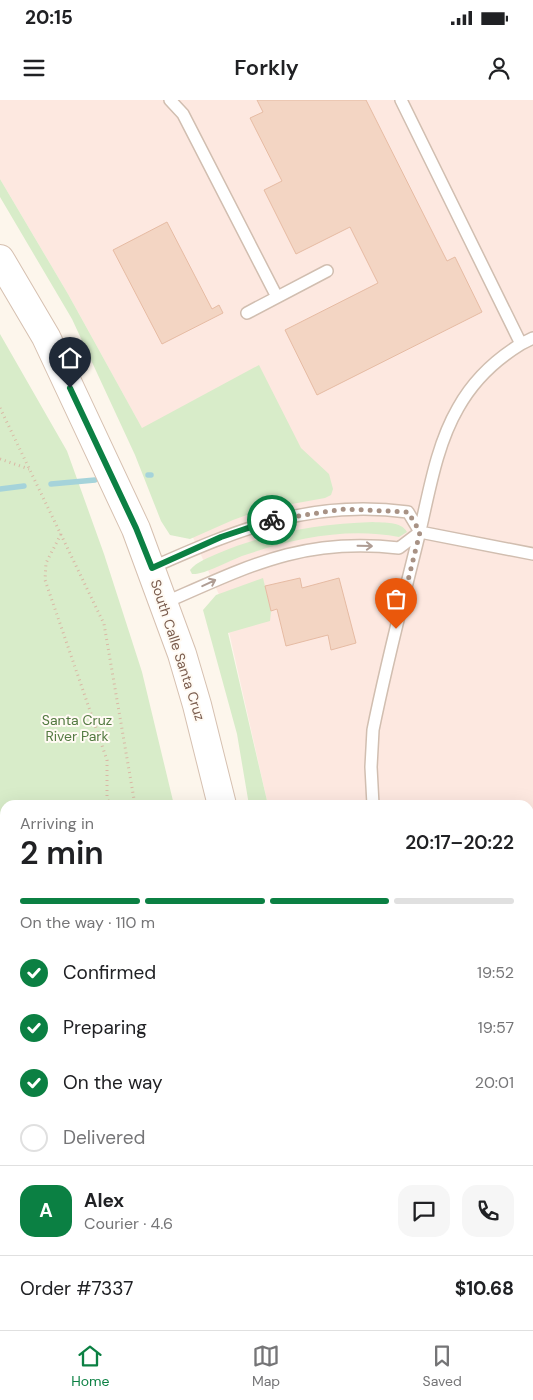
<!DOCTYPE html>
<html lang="en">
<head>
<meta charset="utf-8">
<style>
  body { margin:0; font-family:"DM Sans",sans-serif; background:#f6f6f6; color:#202124; height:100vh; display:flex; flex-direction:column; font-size:19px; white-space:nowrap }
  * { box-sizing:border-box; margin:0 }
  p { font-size:16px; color:#757577 }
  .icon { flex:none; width:28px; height:28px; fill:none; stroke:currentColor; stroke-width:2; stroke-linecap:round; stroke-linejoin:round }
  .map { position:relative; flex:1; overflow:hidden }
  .details { position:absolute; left:0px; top:700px; width:534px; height:530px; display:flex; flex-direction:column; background:#fff; border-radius:15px 15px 0 0; box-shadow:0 5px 20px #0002 }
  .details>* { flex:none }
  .pin { position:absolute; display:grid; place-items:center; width:42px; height:42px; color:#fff; margin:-51px -21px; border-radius:50% 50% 50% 0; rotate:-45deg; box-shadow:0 0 5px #0007 }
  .pin .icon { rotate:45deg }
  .courier { position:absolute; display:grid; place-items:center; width:50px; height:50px; margin:-25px; border:4px solid #0b8043; border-radius:50%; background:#fff; color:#222; box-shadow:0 1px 6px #0007 }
  .summary em { font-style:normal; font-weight:600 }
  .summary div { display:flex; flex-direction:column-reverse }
  .summary { display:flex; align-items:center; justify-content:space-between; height:85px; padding:0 20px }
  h1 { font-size:32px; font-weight:600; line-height:38px }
  .bar { display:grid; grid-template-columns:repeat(4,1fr); gap:8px 5px; align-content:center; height:60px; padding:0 20px }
  .bar i { height:6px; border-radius:4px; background:#e0e0e0 }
  .bar .current { background:#0b8043 }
  .bar p { grid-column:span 4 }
  .line { display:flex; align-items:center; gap:12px; padding:0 20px; border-top:1px solid #e0e0e0 }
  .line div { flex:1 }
  .round { display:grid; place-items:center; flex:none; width:52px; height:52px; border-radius:15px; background:#f6f6f6 }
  ol { padding:0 20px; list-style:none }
  li { display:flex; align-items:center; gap:15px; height:55px }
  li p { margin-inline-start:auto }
  li .icon { padding:5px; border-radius:50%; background:#0b8043; color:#fff; stroke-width:4 }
  li:last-child { color:#757577 }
  li i { width:28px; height:28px; border:2px solid #e0e0e0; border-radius:50% }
  .status { display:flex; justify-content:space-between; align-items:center; height:35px; padding:0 25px; background:#fff; direction:ltr }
  .status svg { height:14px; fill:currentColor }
  header { display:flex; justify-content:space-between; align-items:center; height:65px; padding:0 20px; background:#fff; font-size:22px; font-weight:600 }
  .tabs { display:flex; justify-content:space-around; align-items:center; height:70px; border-top:1px solid #e0e0e0; background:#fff; font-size:14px; color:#757577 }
  .tabs a { display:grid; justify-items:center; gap:2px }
  .tabs .current { color:#0b8043 }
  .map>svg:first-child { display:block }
</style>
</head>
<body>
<div class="status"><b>20:15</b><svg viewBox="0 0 49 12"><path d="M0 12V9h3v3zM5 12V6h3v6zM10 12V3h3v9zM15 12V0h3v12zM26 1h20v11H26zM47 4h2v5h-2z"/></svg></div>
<header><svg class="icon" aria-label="menu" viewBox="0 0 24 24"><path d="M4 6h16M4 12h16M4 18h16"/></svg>Forkly<svg class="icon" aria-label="person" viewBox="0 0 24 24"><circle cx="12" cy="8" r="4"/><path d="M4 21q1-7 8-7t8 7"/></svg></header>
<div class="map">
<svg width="533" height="1230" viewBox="0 0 533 1230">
  <rect width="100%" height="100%" fill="#fdf6ec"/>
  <path fill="#fde8e0" d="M0 0H533V1080L529 1082V705H268L222 501 149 341 68 194 0 79Z"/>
  <path fill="#d8ecc9" d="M0 79 68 194 142 328 259 265 301 348 329 374 333 389 331 395 325 398 264 409 233 420 190 439 170 435 161 421 135 355 72 219 0 97Z
    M0 234 67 351 104 454 142 572 174 705H5V1225H299L301 1230H0Z
    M373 422C384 423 401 421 407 432L399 437C345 427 292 439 242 456 229 461 204 475 192 474L190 470C196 462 210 457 219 453 268 432 320 424 373 422Z
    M263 478 271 511 270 521 228 533 268 705H249L237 634 203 510 216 495Z
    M533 1052V1230H367L366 1225H529V1055Z"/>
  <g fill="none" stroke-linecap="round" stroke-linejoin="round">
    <path stroke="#a5d3da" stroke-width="5.5" d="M148 375H151
      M51 384 95 380
      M0 389 24 386"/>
  </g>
  <path fill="#f3d5c3" stroke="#e6bba3" d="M257 0H366L447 161 455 157 482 212 317 295 285 230 378 183 350 127 296 154 264 90 282 81 250 18 263 12Z
    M167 122 212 209 219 205 223 213 162 244 113 150Z
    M300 478 302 488 339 478 356 543 331 550 328 535 286 546 277 509 271 511 265 486Z"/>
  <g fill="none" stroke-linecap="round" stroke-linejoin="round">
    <defs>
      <path id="lane" d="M170 0 183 14 277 197
        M401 0 521 244 533 238
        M247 213 327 171
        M151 468C239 429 310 399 408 412L420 432 533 454
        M164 503C249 466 303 437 399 448L420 432
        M373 705 371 667 373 630C386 565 403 500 419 435 429 393 436 346 458 308 473 281 495 260 521 244
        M529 1038 533 1034"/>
      <path id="secondary" d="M0 159 46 237 136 429 182 554 197 605 222 705
        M334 1225 335 1230"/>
    </defs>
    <use href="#lane" stroke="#d1beb0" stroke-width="14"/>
    <use href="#secondary" stroke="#d6c0b0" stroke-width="30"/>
    <path stroke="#d9b8a5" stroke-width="3" stroke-dasharray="1 4" stroke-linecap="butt" d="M0 308 104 524 135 705
      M0 359 29 369
      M61 434 46 463 45 480 107 660V698L110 705
      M175 1225V1230
      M201 1230 202 1225"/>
    <use href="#lane" stroke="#fff" stroke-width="11"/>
    <use href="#secondary" stroke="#fff" stroke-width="28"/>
  </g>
  <defs><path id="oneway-shaft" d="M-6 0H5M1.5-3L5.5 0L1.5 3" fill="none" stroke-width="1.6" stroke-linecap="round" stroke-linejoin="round" transform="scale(1.25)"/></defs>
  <g stroke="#af9d94">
    <use href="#oneway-shaft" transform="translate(365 446) rotate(1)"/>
    <use href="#oneway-shaft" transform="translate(209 483) rotate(-25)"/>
  </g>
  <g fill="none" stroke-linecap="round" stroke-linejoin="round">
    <path stroke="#a89285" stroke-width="5" stroke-dasharray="0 9" d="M272 420 344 409 408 412 420 432 396 529"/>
    <path stroke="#0b8043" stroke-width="6" d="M70 288 136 428 152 468 221 437 272 420"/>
  </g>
  <g text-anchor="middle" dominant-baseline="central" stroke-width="4" stroke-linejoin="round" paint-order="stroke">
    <g font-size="14" fill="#7a5c4d" stroke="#fffaf3">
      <text transform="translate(178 550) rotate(72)">South Calle Santa Cruz</text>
    </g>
    <g font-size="14" fill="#537a41" stroke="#fffaf3">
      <text x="77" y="620">Santa Cruz<tspan x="77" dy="16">River Park</tspan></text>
    </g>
  </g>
</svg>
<div class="pin" style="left:396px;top:529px;background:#ea580c"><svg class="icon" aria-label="bag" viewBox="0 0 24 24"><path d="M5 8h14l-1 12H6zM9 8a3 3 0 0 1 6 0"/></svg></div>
<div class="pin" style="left:70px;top:288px;background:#1f2937"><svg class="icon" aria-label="home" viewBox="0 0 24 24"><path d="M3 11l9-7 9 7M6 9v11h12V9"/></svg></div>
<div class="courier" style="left:272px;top:420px"><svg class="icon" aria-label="bike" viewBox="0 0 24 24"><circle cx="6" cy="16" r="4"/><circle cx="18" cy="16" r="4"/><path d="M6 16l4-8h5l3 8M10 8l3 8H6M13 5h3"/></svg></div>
<section class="details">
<div class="summary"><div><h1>2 min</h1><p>Arriving in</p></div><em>20:17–20:22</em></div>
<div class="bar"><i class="current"></i><i class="current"></i><i class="current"></i><i></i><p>On the way · 110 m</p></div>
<ol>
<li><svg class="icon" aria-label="check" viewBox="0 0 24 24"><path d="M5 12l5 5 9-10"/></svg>Confirmed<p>19:52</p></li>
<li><svg class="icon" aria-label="check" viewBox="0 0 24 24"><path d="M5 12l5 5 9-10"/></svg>Preparing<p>19:57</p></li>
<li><svg class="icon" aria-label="check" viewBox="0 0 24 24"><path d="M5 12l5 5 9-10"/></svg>On the way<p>20:01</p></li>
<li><i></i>Delivered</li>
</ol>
<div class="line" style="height:90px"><b class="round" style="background:#0b8043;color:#fff">A</b><div><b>Alex</b><p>Courier · 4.6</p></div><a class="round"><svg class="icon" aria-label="chat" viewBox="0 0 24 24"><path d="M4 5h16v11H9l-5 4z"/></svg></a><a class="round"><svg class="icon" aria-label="phone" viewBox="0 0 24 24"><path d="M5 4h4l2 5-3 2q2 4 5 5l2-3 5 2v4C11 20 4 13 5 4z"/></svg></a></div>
<div class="line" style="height:65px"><div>Order #7337</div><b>$10.68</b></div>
</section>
</div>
<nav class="tabs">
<a class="current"><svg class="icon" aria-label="home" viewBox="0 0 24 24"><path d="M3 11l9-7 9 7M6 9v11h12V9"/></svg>Home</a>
<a><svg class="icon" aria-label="map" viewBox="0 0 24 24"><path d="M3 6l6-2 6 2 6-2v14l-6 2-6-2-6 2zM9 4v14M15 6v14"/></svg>Map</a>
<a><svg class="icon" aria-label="saved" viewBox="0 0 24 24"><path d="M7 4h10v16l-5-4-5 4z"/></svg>Saved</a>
</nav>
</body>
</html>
